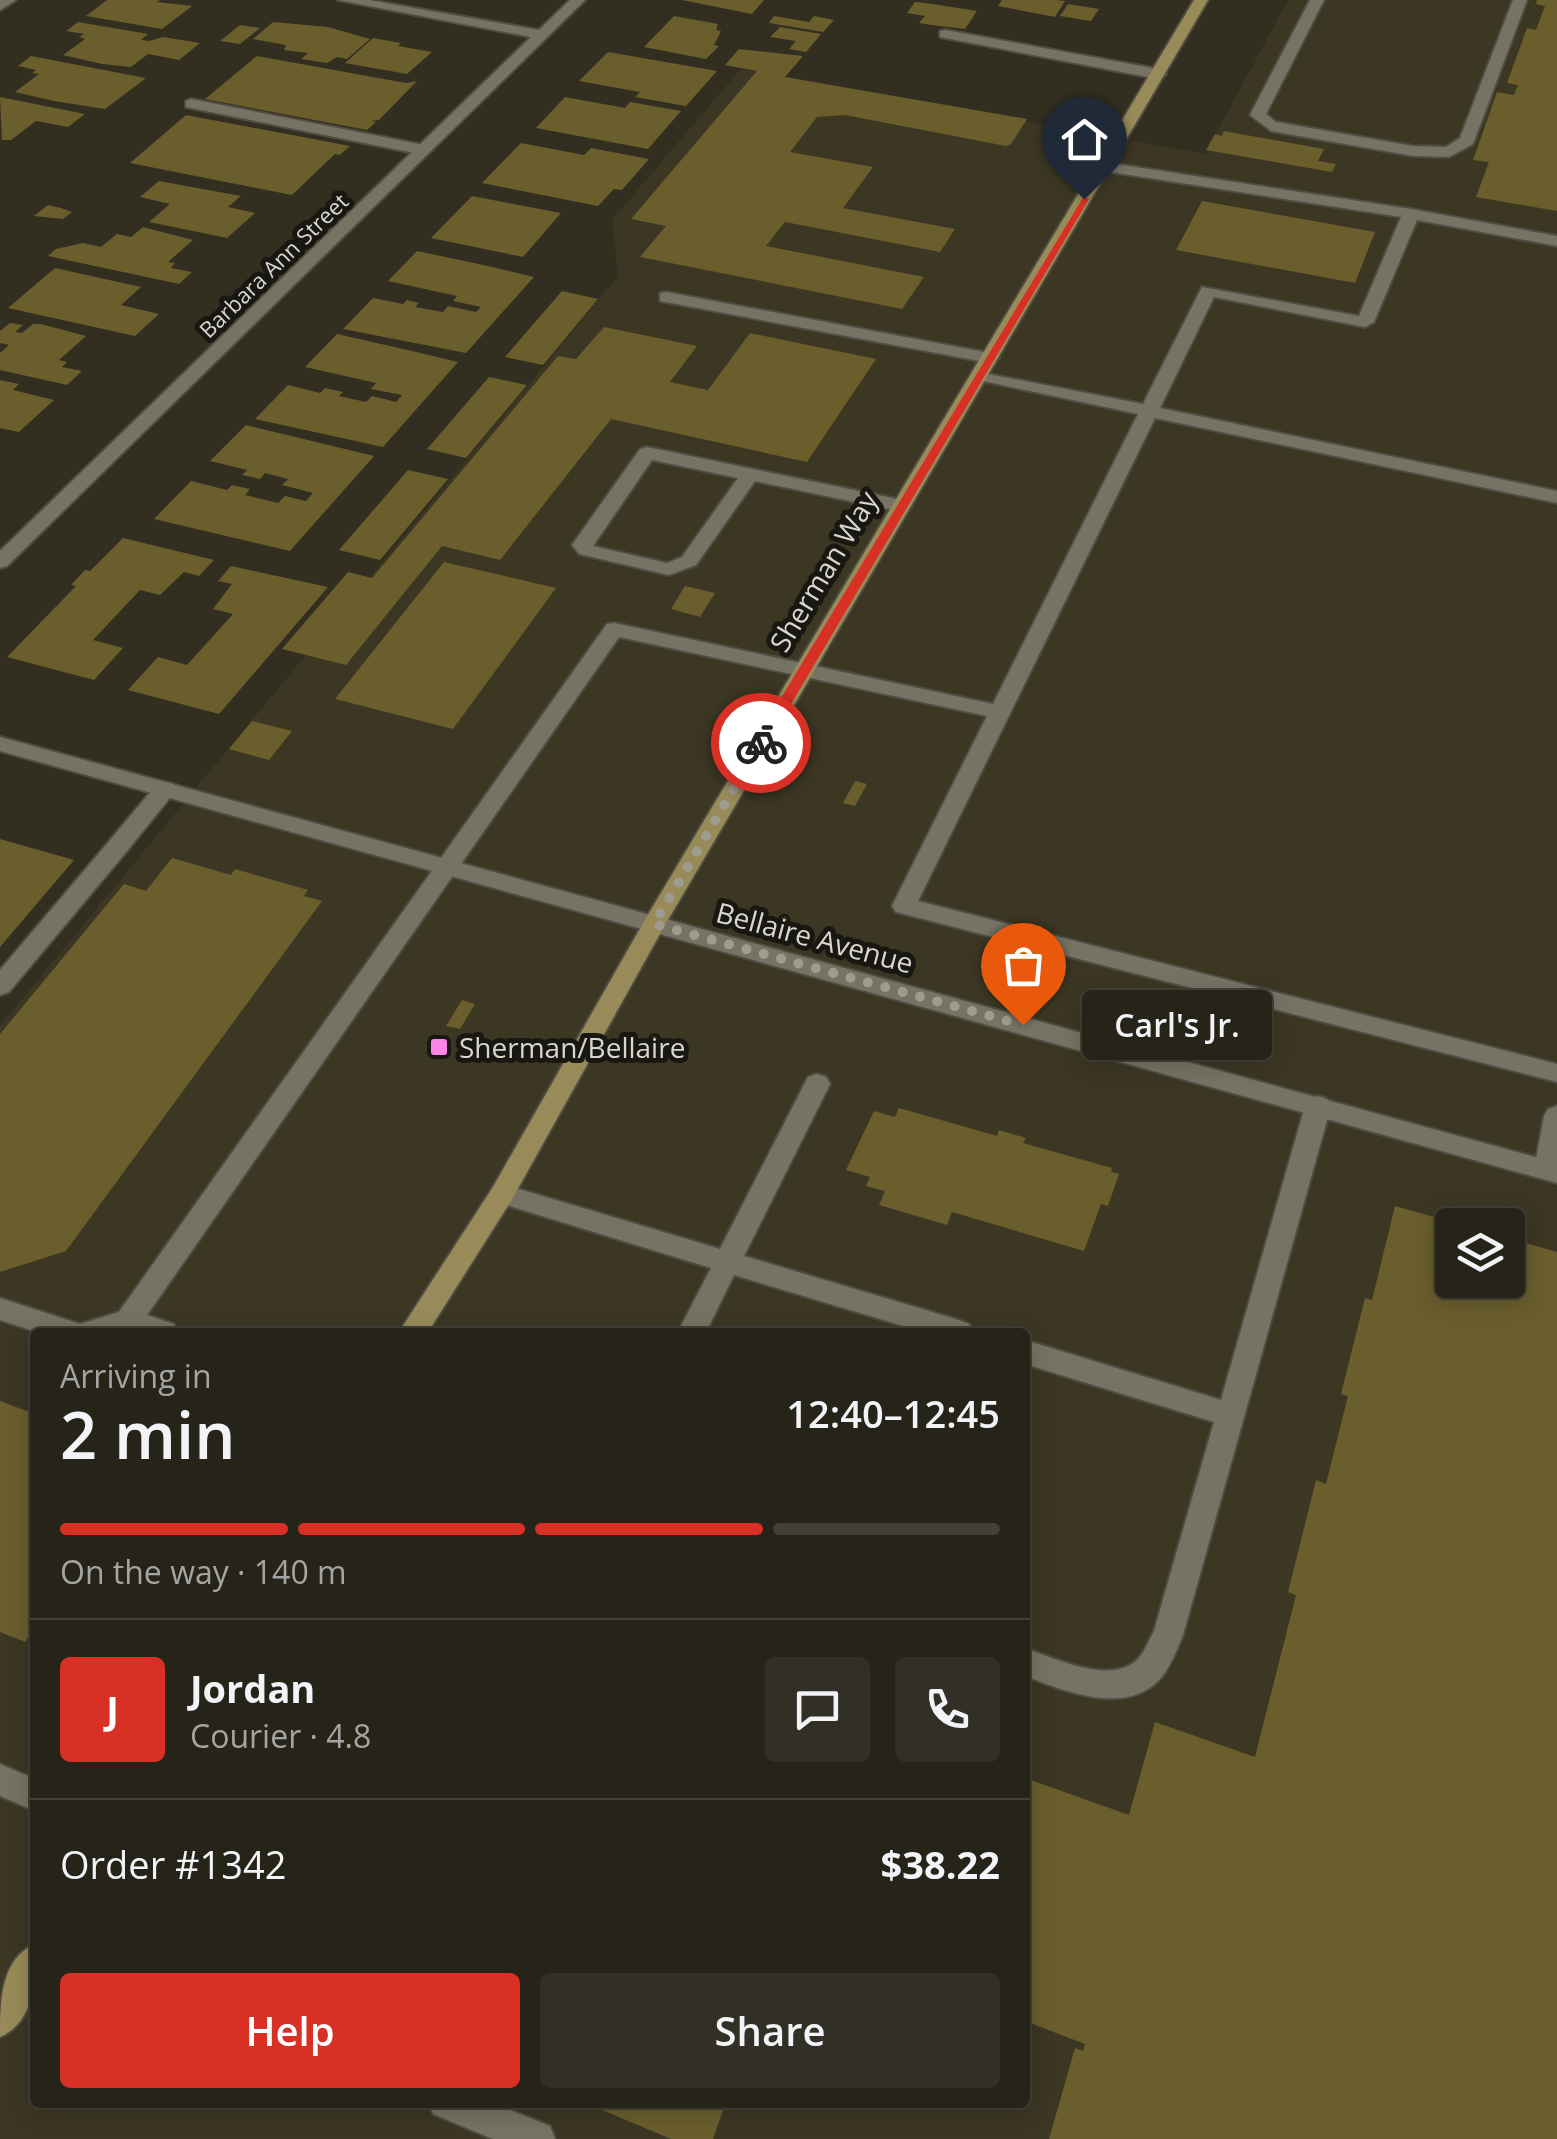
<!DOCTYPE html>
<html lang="en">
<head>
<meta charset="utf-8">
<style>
  body { margin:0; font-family:"Open Sans",sans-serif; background:#322f26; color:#f1f3f6; height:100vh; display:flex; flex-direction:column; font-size:38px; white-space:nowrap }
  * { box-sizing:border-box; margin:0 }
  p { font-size:32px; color:#a4a4a2 }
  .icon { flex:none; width:55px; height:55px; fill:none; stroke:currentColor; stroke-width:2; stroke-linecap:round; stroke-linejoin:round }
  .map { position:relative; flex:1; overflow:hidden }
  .panel { position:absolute; left:30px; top:1328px; width:1000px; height:780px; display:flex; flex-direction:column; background:#262319; border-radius:10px; box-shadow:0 5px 25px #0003,0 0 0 2px #424038 }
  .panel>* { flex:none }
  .fabs { position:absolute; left:1435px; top:1208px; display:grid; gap:20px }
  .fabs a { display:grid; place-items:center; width:90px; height:90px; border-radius:10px; background:#262319; box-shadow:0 5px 25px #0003,0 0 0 2px #424038; font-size:50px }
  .pin { position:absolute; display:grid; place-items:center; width:85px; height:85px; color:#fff; margin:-102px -42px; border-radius:50% 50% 50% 0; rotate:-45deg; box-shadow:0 0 10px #0007 }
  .pin .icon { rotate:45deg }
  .courier { position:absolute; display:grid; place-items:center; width:100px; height:100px; margin:-50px; border:8px solid #d93025; border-radius:50%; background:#fff; color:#222; box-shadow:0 2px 12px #0007 }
  .bubble { position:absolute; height:70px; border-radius:10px; background:#262319; box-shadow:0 5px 25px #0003,0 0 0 2px #424038; font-size:32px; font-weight:600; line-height:70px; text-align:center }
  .overview em { font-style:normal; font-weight:600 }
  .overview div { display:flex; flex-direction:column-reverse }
  .overview { display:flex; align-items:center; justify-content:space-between; height:170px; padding:0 30px }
  h1 { font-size:65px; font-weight:600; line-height:75px }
  .bar { display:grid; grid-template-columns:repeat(4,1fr); gap:15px 10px; align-content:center; height:120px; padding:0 30px }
  .bar i { height:12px; border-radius:8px; background:#424038 }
  .bar .on { background:#d93025 }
  .bar p { grid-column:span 4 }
  .line { display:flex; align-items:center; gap:25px; padding:0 30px; border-top:2px solid #424038 }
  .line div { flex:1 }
  .round { display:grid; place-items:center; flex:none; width:105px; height:105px; border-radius:10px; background:#322f26 }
  .button { display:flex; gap:20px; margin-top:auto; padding:20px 30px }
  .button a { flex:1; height:115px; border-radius:10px; background:#d93025; color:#fff; font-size:40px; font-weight:600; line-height:115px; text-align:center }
  .button a+a { background:#322f26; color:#f1f3f6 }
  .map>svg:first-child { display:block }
</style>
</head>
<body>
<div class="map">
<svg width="1557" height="2139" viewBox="0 0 1557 2139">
  <rect width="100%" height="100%" fill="#322f21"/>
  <path fill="#3c3723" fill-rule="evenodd" d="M1288 0H1557V1473L1450 2139H0V1026L618 276 612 220 741 69 1205 154ZM1452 1225H1508V1280H1452ZM35 1332H1025V2102H35Z"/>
  <path fill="#6a5e2d" d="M107 0H160L157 2 192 6 162 29 86 16Z
    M682 0H764L752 14Z
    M1002 0H1056L1065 1 1055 17 998 6Z
    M1537 0H1557V211L1476 197 1489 162 1473 160 1497 92 1514 95 1518 85 1507 83 1527 28 1536 30 1545 6 1536 4Z
    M915 2 933 4 977 11 965 29 931 25 919 23 925 16 907 13Z
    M1068 4 1099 9 1091 21 1060 16Z
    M674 16 718 24 716 30 721 31 714 45 719 46 706 59 644 47Z
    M774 16 809 22 814 16 834 20 823 32 769 23Z
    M78 22 148 34 141 40 149 41 163 37 200 43 179 60 148 54 131 67 102 64 63 55 85 39 79 37 84 34 66 31Z
    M273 22 328 27 370 39 347 59 337 57 327 63 301 59 308 53 284 50 286 45 253 39Z
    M240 25 260 28 240 44 220 41Z
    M780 27 821 34 806 52 789 49 796 41 770 37Z
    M373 38 401 43 398 46 432 52 407 74 345 63Z
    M739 49 803 56 785 77 1027 119 1011 144 1006 146 845 115 817 117 790 152 873 167 843 208 955 229 940 252 785 222 766 246 924 277 902 309 640 257 666 226 631 219 757 71 725 65Z
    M608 52 717 71 686 106 635 97 640 92 579 81Z
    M31 56 146 78 105 109 54 101 15 92 39 74 32 73 36 70 18 66Z
    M257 56 406 83 417 81 379 120 371 121 376 122 367 130 205 99Z
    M0 97 85 114 68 127 36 121 11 140H2Z
    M565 97 625 108 630 102 681 111 648 149 536 128Z
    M186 115 350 146 340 155 335 154 292 195 130 163Z
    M1224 131 1324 149 1318 161 1336 164 1332 172 1206 150 1215 134 1222 136Z
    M521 143 584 155 591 148 649 159 622 190 614 189 598 206 482 183Z
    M159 181 241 196 228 207 255 213 227 238 149 222 170 204 140 197Z
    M472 196 561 213 523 257 431 238Z
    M1202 201 1375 232 1355 283 1176 250Z
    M48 205 61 208 72 212 63 219 34 216Z
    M143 227 193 240 168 262 175 263 171 268 192 272 179 284 48 256 56 249 83 243 101 247 117 234 131 237Z
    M417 251 488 266 534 277 466 353 343 329 373 298 403 304 407 300 419 303 415 307 443 312 448 306 476 312 481 307 453 301 457 296 388 281Z
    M55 268 141 287 121 305 159 314 135 336 8 308Z
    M562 291 598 299 543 365 505 357Z
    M10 323 23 325 15 332 22 333 33 324H41L86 336 59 360 67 362 62 367 82 371 67 385 0 370V353L9 345 0 343V331Z
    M604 327 697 346 670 382 708 390 750 333 876 359 807 462 611 419 500 560 442 546 346 665 282 649 348 572 372 578 558 356 576 359Z
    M337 334 412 351 458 362 383 447 255 419 288 385 320 393 325 388 343 392 339 396 366 402 372 396 396 402 402 395 371 389 376 383 305 367Z
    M489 377 527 385 466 458 427 449Z
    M0 380 19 384 13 390 54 400 19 432 0 428Z
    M246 425 374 456 290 551 154 519 191 481 227 490 232 485 250 489 245 495 278 503 285 496 306 501 313 493 282 485 288 479 265 473 260 479 242 475 247 470 210 461Z
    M408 470 448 479 380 560 339 550Z
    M123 538 214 560 199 576 184 572 160 595 140 590 93 640 123 648 94 680 7 657 76 586 71 585 85 570 90 571Z
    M444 562 556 588 453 729 335 699Z
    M231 566 328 587 219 714 128 690 158 657 187 665 233 614 213 609 232 584 218 581Z
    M685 586 715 593 700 617 671 609Z
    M252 721 292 731 269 760 229 749Z
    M855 781 867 784 855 806 843 803Z
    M0 839 74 860 0 947Z
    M172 858 231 875 235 869 308 890 304 896 322 901 66 1251 0 1272V1034L124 884 146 891Z
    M462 1000 475 1004 460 1029 446 1026Z
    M899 1108 997 1136 999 1130 1026 1138 1023 1143 1112 1168 1111 1172 1119 1174 1108 1206 1101 1204 1084 1251 952 1212 947 1225 879 1205 885 1191 866 1186 870 1177 846 1170 874 1111 895 1117Z
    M1395 1206 1452 1222V1280H1508V1238L1557 1252V2139H1049L1075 2048 1083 2051 1085 2044 1025 2021V1778L1129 1815 1155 1722 1255 1757 1296 1595 1288 1592 1316 1480 1326 1484 1348 1396 1341 1394 1365 1298 1372 1300Z
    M0 1401 35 1414V1626L25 1642 0 1632Z
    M583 2102H726L713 2139H671Z"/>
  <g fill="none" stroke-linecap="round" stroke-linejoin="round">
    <defs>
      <path id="lane" d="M1310 0H1324L1266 114 1276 122 1413 146 1446 147 1460 138 1513 0H1527L1473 144 1449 157 1413 156 1271 131 1250 115Z
        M945 30 1158 69 1166 74 1158 79 940 37V31Z
        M191 99 424 145 432 150 424 155 186 107V101Z
        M1103 162 1411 209 1557 236V246L1417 220 1374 322 1365 327 1214 297 1160 408 1557 491V503L1155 418 918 901 1557 1064V1082L896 912 892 906 987 716 619 637 147 1315 174 1324 178 1332H37L0 1320V1298L80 1324 119 1312 607 624 614 623 993 704 1138 414 973 379V371L1143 404 1202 287 1359 316 1401 217 1097 170V164Z
        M666 292 990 353 999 358 990 363 660 301V293Z
        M647 447 902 500 912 506 902 512 755 481 696 565 669 575 579 554 572 545 640 449ZM652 460 738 478 682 557 667 563 593 546Z
        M119 837 127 839 130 845 127 851 9 992 0 995V970L111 839Z
        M817 1074 826 1077 830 1084 744 1256 959 1320 969 1324 973 1332H923L734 1275 706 1332H678L711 1268 493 1201 489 1194 493 1187 502 1184 720 1249 808 1077Z
        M1318 1096 1327 1099 1331 1106 1183 1635C1177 1649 1171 1666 1161 1678 1126 1717 1065 1691 1025 1676V1648C1054 1658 1111 1686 1138 1659 1145 1651 1149 1640 1154 1631L1214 1422 1025 1364V1340L1221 1400 1305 1106 1309 1099Z
        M1557 1106V1176L1547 1180 1538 1177 1534 1170 1544 1116 1548 1109Z
        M0 1764 35 1779V1811L0 1796Z
        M428 2102H490L550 2126 555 2139H493L433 2114Z"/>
      <path id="street" d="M0 0H16L0 10Z
        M338 0H369L539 30 570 0H585L7 566 0 568V551L531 37Z
        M165 782 173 784 176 789 173 794 127 851H111L108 845 111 839 157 784Z"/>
      <path id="secondary" d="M0 737 1557 1163V1183L0 751Z"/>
      <path id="primary" d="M1194 0H1208L665 925 511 1201 428 1332H399L493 1187 646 918Z
        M35 1944C35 1977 36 2022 0 2037 0 2004 0 1959 35 1944Z"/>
    </defs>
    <use href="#lane" stroke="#4f4c41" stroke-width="4"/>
    <use href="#street" stroke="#4f4c41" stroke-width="4"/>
    <use href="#secondary" stroke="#4f4c41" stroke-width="4"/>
    <use href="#primary" stroke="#4f4c41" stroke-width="4"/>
    <use href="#lane" fill="#777364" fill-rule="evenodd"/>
    <use href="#street" fill="#777364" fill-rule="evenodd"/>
    <use href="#secondary" fill="#777364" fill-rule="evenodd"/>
    <use href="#primary" fill="#988b59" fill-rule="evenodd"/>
  </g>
  <path fill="#d93025" d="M1084 196 1089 199 768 743 756 747 754 743Z"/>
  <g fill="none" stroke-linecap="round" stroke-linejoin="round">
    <path stroke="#9e9c91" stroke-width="10" stroke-dasharray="0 18" d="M761 743 654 924 1023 1025"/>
  </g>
  <rect fill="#fb86e5" stroke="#181711" stroke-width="4" x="429" y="1037" width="20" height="20" rx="5"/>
  <g text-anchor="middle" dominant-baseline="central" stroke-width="10" stroke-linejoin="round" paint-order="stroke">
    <g font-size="22" fill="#d8d6cd" stroke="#181711">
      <text transform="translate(273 265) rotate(-44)">Barbara Ann Street</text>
    </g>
    <g font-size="28" fill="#d8d6cd" stroke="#181711">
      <text transform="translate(823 571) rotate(-59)">Sherman Way</text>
      <text transform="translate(815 937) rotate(15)">Bellaire Avenue</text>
    </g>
    <g font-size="28" fill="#d8d6cd" stroke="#181711" text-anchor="start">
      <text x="459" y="1047">Sherman/Bellaire</text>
    </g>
  </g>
</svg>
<div class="fabs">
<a><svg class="icon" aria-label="layers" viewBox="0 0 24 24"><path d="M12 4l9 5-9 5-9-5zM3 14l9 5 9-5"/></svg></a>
</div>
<div class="pin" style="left:1023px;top:1025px;background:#ea580c"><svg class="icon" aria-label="bag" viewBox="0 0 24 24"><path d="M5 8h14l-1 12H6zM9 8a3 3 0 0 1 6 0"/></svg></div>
<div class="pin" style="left:1084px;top:199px;background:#1f2937"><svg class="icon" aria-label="home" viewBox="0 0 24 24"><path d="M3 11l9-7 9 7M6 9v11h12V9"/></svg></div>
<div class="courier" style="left:761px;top:743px"><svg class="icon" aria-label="bike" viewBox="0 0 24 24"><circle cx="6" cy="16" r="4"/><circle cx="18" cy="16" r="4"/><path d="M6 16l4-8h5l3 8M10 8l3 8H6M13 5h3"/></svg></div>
<div class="bubble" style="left:1082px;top:990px;width:190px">Carl's Jr.</div>
<section class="panel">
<div class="overview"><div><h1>2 min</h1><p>Arriving in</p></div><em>12:40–12:45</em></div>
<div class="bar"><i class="on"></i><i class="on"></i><i class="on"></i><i></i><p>On the way · 140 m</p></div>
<div class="line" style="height:180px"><b class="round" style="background:#d93025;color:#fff">J</b><div><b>Jordan</b><p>Courier · 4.8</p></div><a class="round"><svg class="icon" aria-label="chat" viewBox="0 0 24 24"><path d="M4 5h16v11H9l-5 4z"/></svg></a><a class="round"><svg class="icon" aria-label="phone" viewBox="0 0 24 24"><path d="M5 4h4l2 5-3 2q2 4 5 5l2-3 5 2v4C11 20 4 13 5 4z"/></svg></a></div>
<div class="line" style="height:130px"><div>Order #1342</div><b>$38.22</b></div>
<div class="button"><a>Help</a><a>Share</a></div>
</section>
</div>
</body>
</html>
